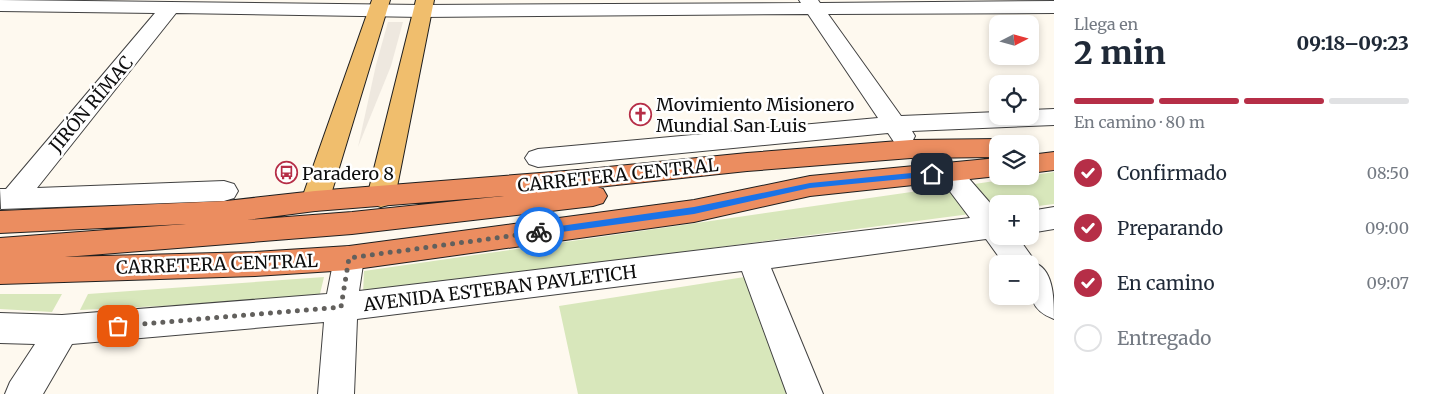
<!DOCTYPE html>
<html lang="es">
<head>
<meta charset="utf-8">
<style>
  body { margin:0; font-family:Merriweather,serif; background:#f2f2f3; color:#1f2937; height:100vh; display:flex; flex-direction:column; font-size:19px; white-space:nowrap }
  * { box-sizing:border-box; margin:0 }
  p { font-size:16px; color:#747a83 }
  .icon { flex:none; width:28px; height:28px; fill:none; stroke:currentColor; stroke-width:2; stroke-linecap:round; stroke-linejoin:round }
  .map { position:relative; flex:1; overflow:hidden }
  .drawer { display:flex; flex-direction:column; background:#fff; width:375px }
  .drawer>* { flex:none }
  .needle { width:32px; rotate:84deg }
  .buttons { position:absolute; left:989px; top:15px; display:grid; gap:10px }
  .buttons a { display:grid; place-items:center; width:50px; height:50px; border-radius:10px; background:#fff; box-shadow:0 2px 8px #0003; font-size:25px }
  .pin { position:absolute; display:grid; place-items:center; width:42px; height:42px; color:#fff; margin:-21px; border-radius:10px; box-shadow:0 2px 8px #0006 }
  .courier { position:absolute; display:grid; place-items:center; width:50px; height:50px; margin:-25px; border:4px solid #1a73e8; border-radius:50%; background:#fff; color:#222; box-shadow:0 1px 6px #0007 }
  .head em { font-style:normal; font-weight:800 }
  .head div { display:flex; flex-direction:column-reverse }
  .head { display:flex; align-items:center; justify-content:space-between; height:85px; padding:0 20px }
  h1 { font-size:32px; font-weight:800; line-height:38px }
  .bar { display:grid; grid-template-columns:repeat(4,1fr); gap:8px 5px; align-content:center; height:60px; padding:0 20px }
  .bar i { height:6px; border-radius:4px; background:#e0e1e3 }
  .bar .current { background:#b62e47 }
  .bar p { grid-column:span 4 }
  ol { padding:0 20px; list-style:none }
  li { display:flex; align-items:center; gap:15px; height:55px }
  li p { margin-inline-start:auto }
  li .icon { padding:5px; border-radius:50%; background:#b62e47; color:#fff; stroke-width:4 }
  li:last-child { color:#747a83 }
  li i { width:28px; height:28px; border:2px solid #e0e1e3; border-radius:50% }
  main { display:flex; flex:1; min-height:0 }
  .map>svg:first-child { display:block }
</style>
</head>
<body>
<main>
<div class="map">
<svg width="1054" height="394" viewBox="0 0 1054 394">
  <rect width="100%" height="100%" fill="#fef9ef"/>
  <path fill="#d8e7bb" d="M1054 172V204L1030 207V204H998L997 210 990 211 968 185Z
    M946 187 970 214 363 294 364 271Z
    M751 276 795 394H578L559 306Z
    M324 277 319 298 80 310 88 294Z
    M0 294H62L52 312 0 309Z"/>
  <path fill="#eee8df" d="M388 22H403L391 66 358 147 376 65Z"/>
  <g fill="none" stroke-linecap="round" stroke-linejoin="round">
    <defs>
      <path id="minor" d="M0 0 422 5 801 3 799 0H818L820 3 1054 1V13L828 14 901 116 998 112V116H1030V110L1054 109V125L912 131 915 136 912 142 903 144 894 142 888 133 538 167 529 164 525 158 529 152 538 149 878 118 808 14 422 17 176 13 37 188 224 181 234 184 238 191 234 198 224 201 1 209 0 189H6L155 13 0 11Z
        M949 164 958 166 998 212V236H1017L1037 264C1054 272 1054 301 1054 319 1026 309 1030 289 1030 264H1004L986 239 771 268 823 394H787L742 271 357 319 354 394H318L324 322 72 344 43 394H5L10 382 35 344 0 343V313L62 315 327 294 334 258 338 249 349 246 360 249 364 258 359 291 970 218 936 173 940 166Z
        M1054 207V229L1030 233V211Z"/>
      <path id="major" d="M372 0H390L329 201 325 208 315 211 305 208 301 201Z
        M416 0H434L395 197 391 204 381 207 371 204 367 197Z"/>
      <path id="highway" d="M998 139 1008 144H998V157L911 158 747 171 598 187 603 189 607 196 603 203 593 206 352 234 65 257 255 252 349 246 694 200 810 176 998 158V176L810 196 694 222 349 270 255 276 0 284V238L186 224 0 233V211L226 201 315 191 578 170 747 153 911 140ZM504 196 352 212 247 220 315 211Z
        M1054 152V170L1030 173V155Z"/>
    </defs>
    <use href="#minor" stroke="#414141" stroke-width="2"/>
    <use href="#major" stroke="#1f1f1f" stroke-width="2"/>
    <use href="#highway" stroke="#1f1f1f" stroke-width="2"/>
    <use href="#minor" fill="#fff" fill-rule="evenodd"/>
    <use href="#major" fill="#f0be6d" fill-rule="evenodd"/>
    <use href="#highway" fill="#eb8d60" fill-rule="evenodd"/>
  </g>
  <path fill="#1a73e8" d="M932 171 935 172V176L810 188 694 214 539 235 535 232 539 229 694 207 810 183Z"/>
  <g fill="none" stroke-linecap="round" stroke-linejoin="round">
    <path stroke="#62605d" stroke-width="5" stroke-dasharray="0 9" d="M118 326 341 307 349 258 539 232"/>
  </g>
  <defs>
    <symbol id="church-ring" viewBox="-11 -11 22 22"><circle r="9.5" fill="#fff" stroke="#b62e47" stroke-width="1.5"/><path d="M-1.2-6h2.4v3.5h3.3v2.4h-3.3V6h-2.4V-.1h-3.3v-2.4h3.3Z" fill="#b62e47"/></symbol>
    <symbol id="bus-ring" viewBox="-11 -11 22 22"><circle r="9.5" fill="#fff" stroke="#b62e47" stroke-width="1.5"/><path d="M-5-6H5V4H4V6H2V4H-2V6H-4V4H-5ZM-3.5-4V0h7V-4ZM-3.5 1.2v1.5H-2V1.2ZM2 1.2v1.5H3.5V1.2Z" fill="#b62e47"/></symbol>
  </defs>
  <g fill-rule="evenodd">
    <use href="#church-ring" x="628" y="102" width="25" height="25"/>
    <use href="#bus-ring" x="274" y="160" width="25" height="25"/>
  </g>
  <g text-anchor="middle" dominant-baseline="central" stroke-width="5" stroke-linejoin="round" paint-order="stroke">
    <g font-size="18" fill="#0e0e0e" stroke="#fff">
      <text transform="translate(91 104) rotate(-50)">JIRÓN RÍMAC</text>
      <text transform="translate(618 175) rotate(-6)">CARRETERA CENTRAL</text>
      <text transform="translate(217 264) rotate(-2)">CARRETERA CENTRAL</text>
      <text transform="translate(500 288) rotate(-7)">AVENIDA ESTEBAN PAVLETICH</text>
    </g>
    <g font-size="18" fill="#0e0e0e" stroke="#fff" text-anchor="start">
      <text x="656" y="104">Movimiento Misionero<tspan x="656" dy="21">Mundial San Luis</tspan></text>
      <text x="302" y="173">Paradero 8</text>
    </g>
  </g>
</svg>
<div class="buttons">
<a><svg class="needle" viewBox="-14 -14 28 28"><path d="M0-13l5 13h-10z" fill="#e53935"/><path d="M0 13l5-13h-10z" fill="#747a83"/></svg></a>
<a><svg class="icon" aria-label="locate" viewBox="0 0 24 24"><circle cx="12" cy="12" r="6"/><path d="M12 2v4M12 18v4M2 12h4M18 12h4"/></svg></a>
<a><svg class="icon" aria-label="layers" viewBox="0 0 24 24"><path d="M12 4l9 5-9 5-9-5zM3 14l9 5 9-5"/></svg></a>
<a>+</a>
<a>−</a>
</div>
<div class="pin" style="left:118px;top:326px;background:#ea580c"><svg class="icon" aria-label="bag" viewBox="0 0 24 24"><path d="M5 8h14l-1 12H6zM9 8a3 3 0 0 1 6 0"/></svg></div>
<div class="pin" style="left:932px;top:174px;background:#1f2937"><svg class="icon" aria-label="home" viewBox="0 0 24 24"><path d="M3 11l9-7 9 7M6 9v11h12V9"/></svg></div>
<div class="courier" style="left:539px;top:232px"><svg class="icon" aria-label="bike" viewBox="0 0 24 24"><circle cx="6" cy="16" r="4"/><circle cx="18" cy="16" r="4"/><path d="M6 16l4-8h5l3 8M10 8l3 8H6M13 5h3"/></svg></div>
</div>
<section class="drawer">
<div class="head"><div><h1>2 min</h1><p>Llega en</p></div><em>09:18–09:23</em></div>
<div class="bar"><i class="current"></i><i class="current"></i><i class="current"></i><i></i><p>En camino · 80 m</p></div>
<ol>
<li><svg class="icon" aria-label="check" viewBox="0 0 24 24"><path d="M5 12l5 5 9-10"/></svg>Confirmado<p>08:50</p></li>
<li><svg class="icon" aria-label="check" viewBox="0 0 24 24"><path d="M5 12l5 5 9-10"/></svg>Preparando<p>09:00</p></li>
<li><svg class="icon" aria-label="check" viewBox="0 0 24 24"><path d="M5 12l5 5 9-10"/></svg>En camino<p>09:07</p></li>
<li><i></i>Entregado</li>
</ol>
</section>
</main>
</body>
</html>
